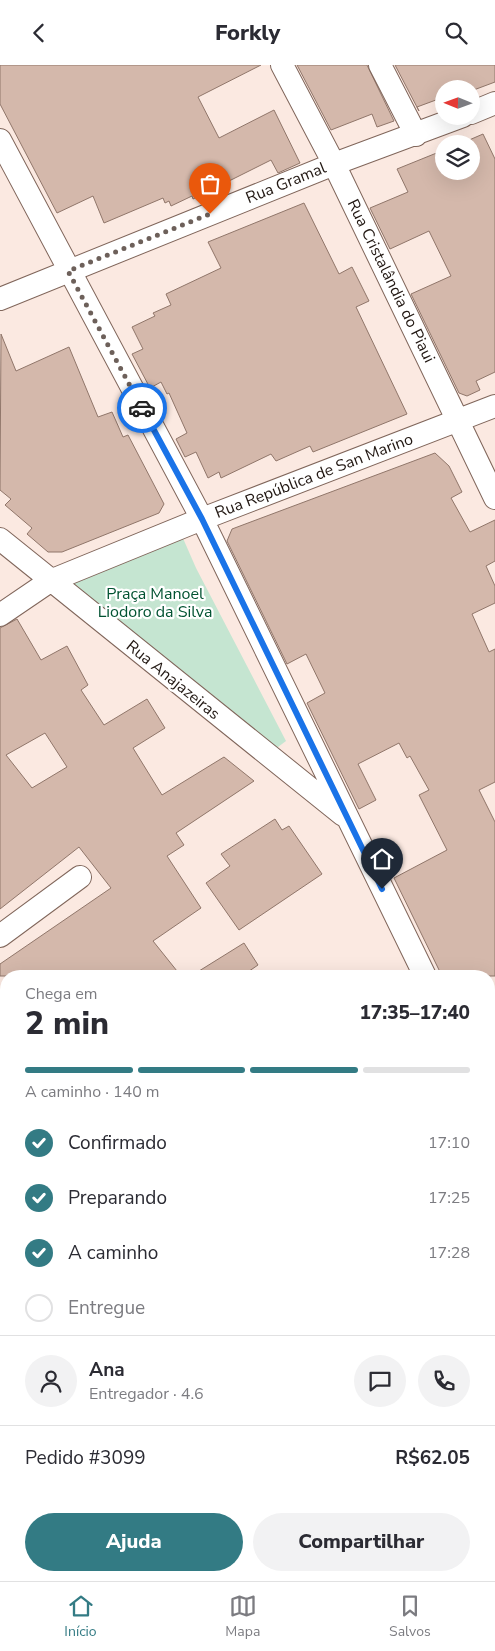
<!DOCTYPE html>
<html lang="pt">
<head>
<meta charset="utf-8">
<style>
  body { margin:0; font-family:"Nunito Sans",sans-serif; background:#f2f2f3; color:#2b2b33; height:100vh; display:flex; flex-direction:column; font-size:19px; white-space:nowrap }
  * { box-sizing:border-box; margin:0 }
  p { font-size:16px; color:#7c7c81 }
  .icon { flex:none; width:28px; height:28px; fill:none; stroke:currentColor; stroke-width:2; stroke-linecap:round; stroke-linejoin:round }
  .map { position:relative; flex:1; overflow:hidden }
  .sheet { position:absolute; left:0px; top:905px; width:495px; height:611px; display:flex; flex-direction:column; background:#fff; border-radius:20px 20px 0 0; box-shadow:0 5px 20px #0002 }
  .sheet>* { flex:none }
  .needle { width:32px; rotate:271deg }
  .buttons { position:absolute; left:435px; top:15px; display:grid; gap:10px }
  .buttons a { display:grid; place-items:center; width:45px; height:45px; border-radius:50%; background:#fff; box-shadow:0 5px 20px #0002; font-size:25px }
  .pin { position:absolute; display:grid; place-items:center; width:42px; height:42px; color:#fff; margin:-51px -21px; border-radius:50% 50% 50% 0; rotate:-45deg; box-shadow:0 0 5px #0007 }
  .pin .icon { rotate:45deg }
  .courier { position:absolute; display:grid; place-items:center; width:50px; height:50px; margin:-25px; border:4px solid #1a73e8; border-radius:50%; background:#fff; color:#222; box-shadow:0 1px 6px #0007 }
  .overview em { font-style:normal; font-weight:800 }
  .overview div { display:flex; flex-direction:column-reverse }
  .overview { display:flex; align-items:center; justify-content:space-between; height:85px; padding:0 25px }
  h1 { font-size:32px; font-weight:800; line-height:38px }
  .bar { display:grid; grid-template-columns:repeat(4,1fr); gap:8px 5px; align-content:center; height:60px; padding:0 25px }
  .bar i { height:6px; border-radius:4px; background:#e1e1e2 }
  .bar .on { background:#337b84 }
  .bar p { grid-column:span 4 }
  .line { display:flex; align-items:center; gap:12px; padding:0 25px; border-top:1px solid #e1e1e2 }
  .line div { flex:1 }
  .round { display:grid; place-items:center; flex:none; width:52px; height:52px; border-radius:26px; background:#f2f2f3 }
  ol { padding:0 25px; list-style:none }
  li { display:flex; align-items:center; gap:15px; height:55px }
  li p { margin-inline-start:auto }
  li .icon { padding:5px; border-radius:50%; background:#337b84; color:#fff; stroke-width:4 }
  li:last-child { color:#7c7c81 }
  li i { width:28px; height:28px; border:2px solid #e1e1e2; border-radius:50% }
  .cta { display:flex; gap:10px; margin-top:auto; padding:10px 25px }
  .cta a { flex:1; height:58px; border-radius:30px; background:#337b84; color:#fff; font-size:20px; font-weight:800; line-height:58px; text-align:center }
  .cta a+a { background:#f2f2f3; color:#2b2b33 }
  header { display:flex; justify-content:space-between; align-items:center; height:65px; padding:0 25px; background:#fff; font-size:22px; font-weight:800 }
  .tabs { display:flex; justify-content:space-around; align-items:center; height:70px; border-top:1px solid #e1e1e2; background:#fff; font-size:14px; color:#7c7c81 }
  .tabs a { display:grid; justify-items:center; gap:2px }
  .tabs .on { color:#337b84 }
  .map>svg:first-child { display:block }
</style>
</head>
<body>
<header><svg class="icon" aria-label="back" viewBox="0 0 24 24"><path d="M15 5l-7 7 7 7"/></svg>Forkly<svg class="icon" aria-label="search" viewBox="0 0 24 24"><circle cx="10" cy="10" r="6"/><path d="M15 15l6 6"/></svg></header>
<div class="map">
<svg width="495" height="1516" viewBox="0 0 495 1516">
  <rect width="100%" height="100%" fill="#fbe9e1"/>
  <path fill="#c5e5d1" d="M182 471 196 503 286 676 266 691 46 524Z"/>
  <path fill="#d4b8ab" stroke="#90766a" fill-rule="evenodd" d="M0 0H261L198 32 219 73 274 45 300 98 278 108 271 95 193 134 192 131 171 141 169 136 165 138 163 133 104 158 93 131 57 148 0 39Z
    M297 0H367L394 56 377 62 372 49 331 65Z
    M395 0H495V17L471 26V22L444 24V32L417 42 419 46Z
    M483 69 495 94V307L476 316 480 325 467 331 459 328 411 229 451 211 429 166 390 184 370 143 408 127 397 104 444 85V106H471V79H460Z
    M304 138 339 209 352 202 369 236 356 242 407 349 313 387 310 381 276 396 271 389 221 413 219 407 208 413 196 387 185 392 176 374 187 368 169 328 167 329 161 317 150 323 132 289 143 284 132 262 155 251 153 248 171 240 166 229 221 203 208 177Z
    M1 269 16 306 69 282 98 352 112 347 123 372 128 370 164 439 159 448 62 487H48L27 469 32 463 5 440 11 434 0 425Z
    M435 388 449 401 462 427 451 433 470 467 495 455V496L486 501 495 521V538L472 549 489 587 495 584V717L479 725 495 757V911H442L394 813 447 785 419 730 429 725 410 691 407 693 399 678 358 699 376 735 359 744 307 638 325 628 306 589 287 599 227 476 232 464Z
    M17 554 41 595 67 581 88 620 81 625 104 660 147 634 165 663 133 683 162 730 224 692 254 716 176 768 184 780 167 791 201 843 153 876 181 911H0V899L111 823 79 782 0 844V563ZM45 668 67 702 32 723 6 690Z
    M275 754 282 765 289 761 322 809 239 865 206 818 230 801 221 789Z
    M244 878 258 900 242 911H191Z"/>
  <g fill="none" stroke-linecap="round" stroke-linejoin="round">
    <defs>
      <path id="minor" d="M282 0 334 99 495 433
        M380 0 416 70
        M471 48 495 38
        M0 75 202 454 425 911
        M0 234 334 99 463 51
        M0 474 343 750
        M0 550 50 516 202 454 495 341
        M0 871 80 812
        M489 1040 495 1053
        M0 1138 6 1151
        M0 1214 6 1209
        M250 1510 259 1516
        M51 1516 59 1510
        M166 1516 168 1510"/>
    </defs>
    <use href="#minor" stroke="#80665b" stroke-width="24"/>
    <use href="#minor" stroke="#fff" stroke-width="22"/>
  </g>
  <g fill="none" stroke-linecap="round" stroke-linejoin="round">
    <path stroke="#6d605a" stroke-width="5" stroke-dasharray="0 9" d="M142 343 68 206 210 149"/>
    <path stroke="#1a73e8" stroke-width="6" d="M142 343 202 454 382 824"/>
  </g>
  <g text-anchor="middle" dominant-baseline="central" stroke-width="4.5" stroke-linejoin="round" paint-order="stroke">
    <g font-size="16" fill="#211712" stroke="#fff">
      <text transform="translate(286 118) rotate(-22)">Rua Gramal</text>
      <text transform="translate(391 216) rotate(64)">Rua Cristalândia do Piaui</text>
      <text transform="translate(314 411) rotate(-21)">Rua República de San Marino</text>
      <text transform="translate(173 615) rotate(39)">Rua Anajazeiras</text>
    </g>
    <g font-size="16" fill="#005231" stroke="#fff">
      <text x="155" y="529">Praça Manoel<tspan x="155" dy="18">Liodoro da Silva</tspan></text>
    </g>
  </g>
</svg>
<div class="buttons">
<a><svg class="needle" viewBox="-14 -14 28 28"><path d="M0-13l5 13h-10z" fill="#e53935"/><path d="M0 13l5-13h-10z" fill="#7c7c81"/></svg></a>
<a><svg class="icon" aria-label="layers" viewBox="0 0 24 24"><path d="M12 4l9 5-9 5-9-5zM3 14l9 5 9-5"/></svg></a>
</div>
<div class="pin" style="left:210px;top:149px;background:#ea580c"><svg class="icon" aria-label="bag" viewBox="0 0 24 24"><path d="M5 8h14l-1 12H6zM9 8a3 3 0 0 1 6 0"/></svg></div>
<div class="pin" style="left:382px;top:824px;background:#1f2937"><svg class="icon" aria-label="home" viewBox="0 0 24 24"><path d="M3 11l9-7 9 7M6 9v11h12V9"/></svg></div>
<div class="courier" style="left:142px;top:343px"><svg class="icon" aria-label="car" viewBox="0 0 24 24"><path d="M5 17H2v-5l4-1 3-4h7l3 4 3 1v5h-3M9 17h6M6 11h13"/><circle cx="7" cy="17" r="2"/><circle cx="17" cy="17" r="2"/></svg></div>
<section class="sheet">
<div class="overview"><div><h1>2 min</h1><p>Chega em</p></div><em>17:35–17:40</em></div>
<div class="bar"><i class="on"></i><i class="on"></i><i class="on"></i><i></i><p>A caminho · 140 m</p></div>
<ol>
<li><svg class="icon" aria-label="check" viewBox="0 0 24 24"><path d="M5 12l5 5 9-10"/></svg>Confirmado<p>17:10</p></li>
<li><svg class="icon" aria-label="check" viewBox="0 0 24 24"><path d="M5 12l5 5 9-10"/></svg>Preparando<p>17:25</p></li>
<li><svg class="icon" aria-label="check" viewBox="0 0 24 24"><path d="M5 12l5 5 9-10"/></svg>A caminho<p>17:28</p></li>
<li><i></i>Entregue</li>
</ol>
<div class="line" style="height:90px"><a class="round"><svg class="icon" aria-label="person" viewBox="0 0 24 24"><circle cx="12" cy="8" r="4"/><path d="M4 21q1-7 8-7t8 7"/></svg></a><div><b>Ana</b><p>Entregador · 4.6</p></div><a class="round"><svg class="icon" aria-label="chat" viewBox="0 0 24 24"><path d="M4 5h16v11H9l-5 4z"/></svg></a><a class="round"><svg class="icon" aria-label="phone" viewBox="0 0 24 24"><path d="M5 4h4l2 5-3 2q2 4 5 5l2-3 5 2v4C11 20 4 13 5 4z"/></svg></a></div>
<div class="line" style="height:65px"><div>Pedido #3099</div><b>R$62.05</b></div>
<div class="cta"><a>Ajuda</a><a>Compartilhar</a></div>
</section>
</div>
<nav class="tabs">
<a class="on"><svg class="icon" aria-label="home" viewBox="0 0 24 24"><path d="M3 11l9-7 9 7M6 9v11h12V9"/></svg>Início</a>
<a><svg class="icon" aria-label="map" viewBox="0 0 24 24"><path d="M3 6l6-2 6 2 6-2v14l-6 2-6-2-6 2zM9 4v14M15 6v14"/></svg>Mapa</a>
<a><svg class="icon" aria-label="saved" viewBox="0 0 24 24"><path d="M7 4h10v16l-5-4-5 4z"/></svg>Salvos</a>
</nav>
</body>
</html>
